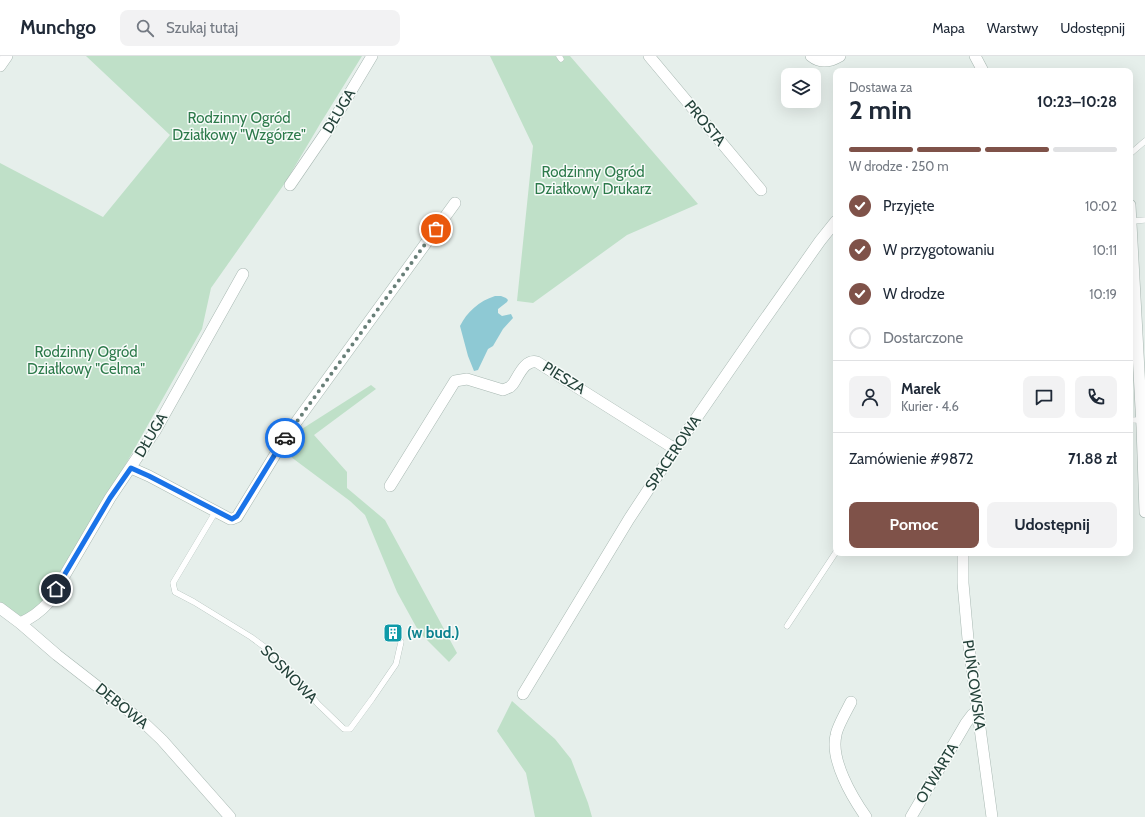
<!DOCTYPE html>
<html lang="pl">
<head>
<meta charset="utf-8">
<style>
  body { margin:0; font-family:Cabin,sans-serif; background:#f2f2f3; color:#1f2937; height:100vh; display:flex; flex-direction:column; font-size:15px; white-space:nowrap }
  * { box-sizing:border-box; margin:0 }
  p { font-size:13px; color:#747a83 }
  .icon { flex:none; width:22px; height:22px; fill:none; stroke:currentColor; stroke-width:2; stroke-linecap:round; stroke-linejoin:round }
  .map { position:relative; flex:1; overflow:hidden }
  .sheet { position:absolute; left:833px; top:12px; width:300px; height:488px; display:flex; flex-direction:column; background:#fff; border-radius:8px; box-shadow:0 4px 16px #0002 }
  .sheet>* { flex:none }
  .tools { position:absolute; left:781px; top:12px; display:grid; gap:8px }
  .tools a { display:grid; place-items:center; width:40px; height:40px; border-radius:8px; background:#fff; box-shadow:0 4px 16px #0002; font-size:20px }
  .pin { position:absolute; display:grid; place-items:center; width:34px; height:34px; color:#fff; margin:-17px; border:2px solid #fff; border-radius:50%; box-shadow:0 1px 4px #0007 }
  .courier { position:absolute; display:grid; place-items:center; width:40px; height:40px; margin:-20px; border:3px solid #1a73e8; border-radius:50%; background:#fff; color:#222; box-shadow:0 1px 5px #0007 }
  .summary em { font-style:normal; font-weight:700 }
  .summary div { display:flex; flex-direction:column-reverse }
  .summary { display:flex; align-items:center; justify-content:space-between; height:68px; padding:0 16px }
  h1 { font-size:26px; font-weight:700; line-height:30px }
  .bar { display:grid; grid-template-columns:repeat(4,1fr); gap:6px 4px; align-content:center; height:48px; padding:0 16px }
  .bar i { height:5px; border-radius:3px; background:#e0e1e3 }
  .bar .active { background:#7f5249 }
  .bar p { grid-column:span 4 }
  .line { display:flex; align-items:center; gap:10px; padding:0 16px; border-top:1px solid #e0e1e3 }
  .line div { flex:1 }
  .round { display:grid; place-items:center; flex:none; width:42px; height:42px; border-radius:8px; background:#f2f2f3 }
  ol { padding:0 16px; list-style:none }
  li { display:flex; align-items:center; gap:12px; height:44px }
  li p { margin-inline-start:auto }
  li .icon { padding:4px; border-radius:50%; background:#7f5249; color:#fff; stroke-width:4 }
  li:last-child { color:#747a83 }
  li i { width:22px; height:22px; border:2px solid #e0e1e3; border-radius:50% }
  .action { display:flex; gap:8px; margin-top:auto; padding:8px 16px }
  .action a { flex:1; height:46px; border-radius:8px; background:#7f5249; color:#fff; font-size:16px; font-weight:700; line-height:46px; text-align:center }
  .action a+a { background:#f2f2f3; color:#1f2937 }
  header { display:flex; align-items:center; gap:24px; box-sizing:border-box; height:56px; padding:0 20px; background:#fff; border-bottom:1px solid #e0e1e3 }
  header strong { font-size:19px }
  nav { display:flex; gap:22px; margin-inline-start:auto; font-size:14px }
  .search { width:280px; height:36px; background:#f2f2f3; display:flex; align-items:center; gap:10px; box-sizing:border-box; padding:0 14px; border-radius:8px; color:#747a83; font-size:15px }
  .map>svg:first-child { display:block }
</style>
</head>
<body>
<header>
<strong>Munchgo</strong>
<div class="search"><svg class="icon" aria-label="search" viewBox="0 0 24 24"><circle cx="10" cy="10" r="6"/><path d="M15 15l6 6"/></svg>Szukaj tutaj</div>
<nav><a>Mapa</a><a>Warstwy</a><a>Udostępnij</a></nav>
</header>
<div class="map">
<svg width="1145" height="761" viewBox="0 0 1145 761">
  <rect width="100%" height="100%" fill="#e6efeb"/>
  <path fill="#bfe0c8" d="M86 0H362L320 68 285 127 211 232 202 273 127 406 43 548 25 561 19 560 0 547V107L103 161 170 79Z
    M490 0H570L698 148 627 179 533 247 517 245 533 90Z
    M371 329 376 333 314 379 347 416V432L385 464 457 597 449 606 419 576 397 536 365 459 350 445 283 395 294 378Z
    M512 645 555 683 571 703 588 747 592 761H535L526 717 497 675Z"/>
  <path fill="#8ec9d4" d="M495 240H501L506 242 508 244 507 246 498 253V257L502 260 511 258 513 262 503 273 493 290 488 293 478 314 474 315 468 300 460 270C467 256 479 245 495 240Z"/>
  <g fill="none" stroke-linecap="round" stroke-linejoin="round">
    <defs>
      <path id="lane" d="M559 0 561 3
        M1130 98 1145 85
        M1131 165 1145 164
        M1130 364H1141
        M216 455 173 527 175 536 194 546 251 581 274 598 285 609 318 648 344 673H350L372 643 396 608 401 586
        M787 570 836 496"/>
      <path id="street" d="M649 0 761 134
        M811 0C821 8 830 6 840 0
        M975 0 983 15
        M0 10 7 0
        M290 129 329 72 372 0
        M1130 149 1142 371 1145 456
        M131 412 149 420 230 463H232L237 461 289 376 455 147
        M390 430 455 325 467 323 503 334 510 331 513 328C519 319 525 303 537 306L675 393
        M963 497V527L968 583 992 761
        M0 552 20 567 57 599 143 666 162 684 230 761
        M20 567C32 562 40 556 49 546L110 442 155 375 243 218
        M523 638 629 463 675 393 760 270 820 185 836 165
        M851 646C847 654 837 671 836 679 830 704 852 741 866 761
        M911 761 966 667 972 659 978 654"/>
    </defs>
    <use href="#lane" stroke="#a8b8b2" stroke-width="6"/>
    <use href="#street" stroke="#a8b8b2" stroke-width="12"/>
    <use href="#lane" stroke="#fff" stroke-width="5.5"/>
    <use href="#street" stroke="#fff" stroke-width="11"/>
  </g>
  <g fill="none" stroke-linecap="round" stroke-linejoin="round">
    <path stroke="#687f78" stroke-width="4" stroke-dasharray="0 7.2" d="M285 382 436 173"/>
    <path stroke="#1a73e8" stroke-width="5" d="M56 533 110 442 131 412 149 420 232 463 237 460 285 382"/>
  </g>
  <defs>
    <symbol id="building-square" viewBox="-11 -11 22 22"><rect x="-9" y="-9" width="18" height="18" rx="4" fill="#0f9aa8" stroke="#f7fbf9"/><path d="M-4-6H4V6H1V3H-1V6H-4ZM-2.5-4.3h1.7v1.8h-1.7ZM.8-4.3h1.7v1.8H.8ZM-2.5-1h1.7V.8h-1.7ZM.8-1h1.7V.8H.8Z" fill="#fff"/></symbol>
  </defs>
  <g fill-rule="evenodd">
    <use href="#building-square" x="382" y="566" width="22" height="22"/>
  </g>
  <g text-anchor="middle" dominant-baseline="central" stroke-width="3" stroke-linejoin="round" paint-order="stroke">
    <g font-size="15" fill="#24423a" stroke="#f7fbf9">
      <text transform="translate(339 55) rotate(-59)">DŁUGA</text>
      <text transform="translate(705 67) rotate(50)">PROSTA</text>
      <text transform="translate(564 322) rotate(32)">PIESZA</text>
      <text transform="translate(151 379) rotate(-59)">DŁUGA</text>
      <text transform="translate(673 397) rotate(-56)">SPACEROWA</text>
      <text transform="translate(289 618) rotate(46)">SOSNOWA</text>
      <text transform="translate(974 629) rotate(82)">PUŃCOWSKA</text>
      <text transform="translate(122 650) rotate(39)">DĘBOWA</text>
      <text transform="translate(937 717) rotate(-59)">OTWARTA</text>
    </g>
    <g font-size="15" fill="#2d7a4b" stroke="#f7fbf9">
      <text x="239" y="62">Rodzinny Ogród<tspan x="239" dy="17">Działkowy "Wzgórze"</tspan></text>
      <text x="593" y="116">Rodzinny Ogród<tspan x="593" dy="17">Działkowy Drukarz</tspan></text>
      <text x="86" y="296">Rodzinny Ogród<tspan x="86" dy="17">Działkowy "Celma"</tspan></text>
    </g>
    <g font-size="15" font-weight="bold" fill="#0d838f" stroke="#f7fbf9" text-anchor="start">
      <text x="407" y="577">(w bud.)</text>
    </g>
  </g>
</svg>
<div class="tools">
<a><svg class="icon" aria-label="layers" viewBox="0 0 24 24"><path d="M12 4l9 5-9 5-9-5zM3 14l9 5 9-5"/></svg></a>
</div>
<div class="pin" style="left:436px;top:173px;background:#ea580c"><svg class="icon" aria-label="bag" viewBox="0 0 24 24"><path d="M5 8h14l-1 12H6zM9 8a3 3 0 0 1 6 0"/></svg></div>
<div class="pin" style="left:56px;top:533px;background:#1f2937"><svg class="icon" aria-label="home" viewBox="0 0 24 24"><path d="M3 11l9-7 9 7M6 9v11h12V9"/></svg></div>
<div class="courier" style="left:285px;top:382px"><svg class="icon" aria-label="car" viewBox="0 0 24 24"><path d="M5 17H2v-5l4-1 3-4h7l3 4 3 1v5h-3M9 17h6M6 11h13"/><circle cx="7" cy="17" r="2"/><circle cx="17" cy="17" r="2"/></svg></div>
<section class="sheet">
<div class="summary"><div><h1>2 min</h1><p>Dostawa za</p></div><em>10:23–10:28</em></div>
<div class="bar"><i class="active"></i><i class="active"></i><i class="active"></i><i></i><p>W drodze · 250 m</p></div>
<ol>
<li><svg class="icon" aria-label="check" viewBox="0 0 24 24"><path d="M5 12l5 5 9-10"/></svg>Przyjęte<p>10:02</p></li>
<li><svg class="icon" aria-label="check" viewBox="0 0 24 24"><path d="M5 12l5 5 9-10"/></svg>W przygotowaniu<p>10:11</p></li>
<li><svg class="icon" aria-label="check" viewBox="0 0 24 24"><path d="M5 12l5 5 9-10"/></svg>W drodze<p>10:19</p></li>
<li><i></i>Dostarczone</li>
</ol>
<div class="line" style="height:72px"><a class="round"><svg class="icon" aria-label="person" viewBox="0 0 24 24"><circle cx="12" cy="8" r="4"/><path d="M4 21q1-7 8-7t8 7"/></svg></a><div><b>Marek</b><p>Kurier · 4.6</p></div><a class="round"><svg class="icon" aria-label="chat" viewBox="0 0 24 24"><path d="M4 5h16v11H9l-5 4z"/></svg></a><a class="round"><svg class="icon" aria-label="phone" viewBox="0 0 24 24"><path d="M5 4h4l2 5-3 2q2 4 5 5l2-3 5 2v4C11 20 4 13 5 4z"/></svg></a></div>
<div class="line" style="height:52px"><div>Zamówienie #9872</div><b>71.88 zł</b></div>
<div class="action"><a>Pomoc</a><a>Udostępnij</a></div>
</section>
</div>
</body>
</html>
